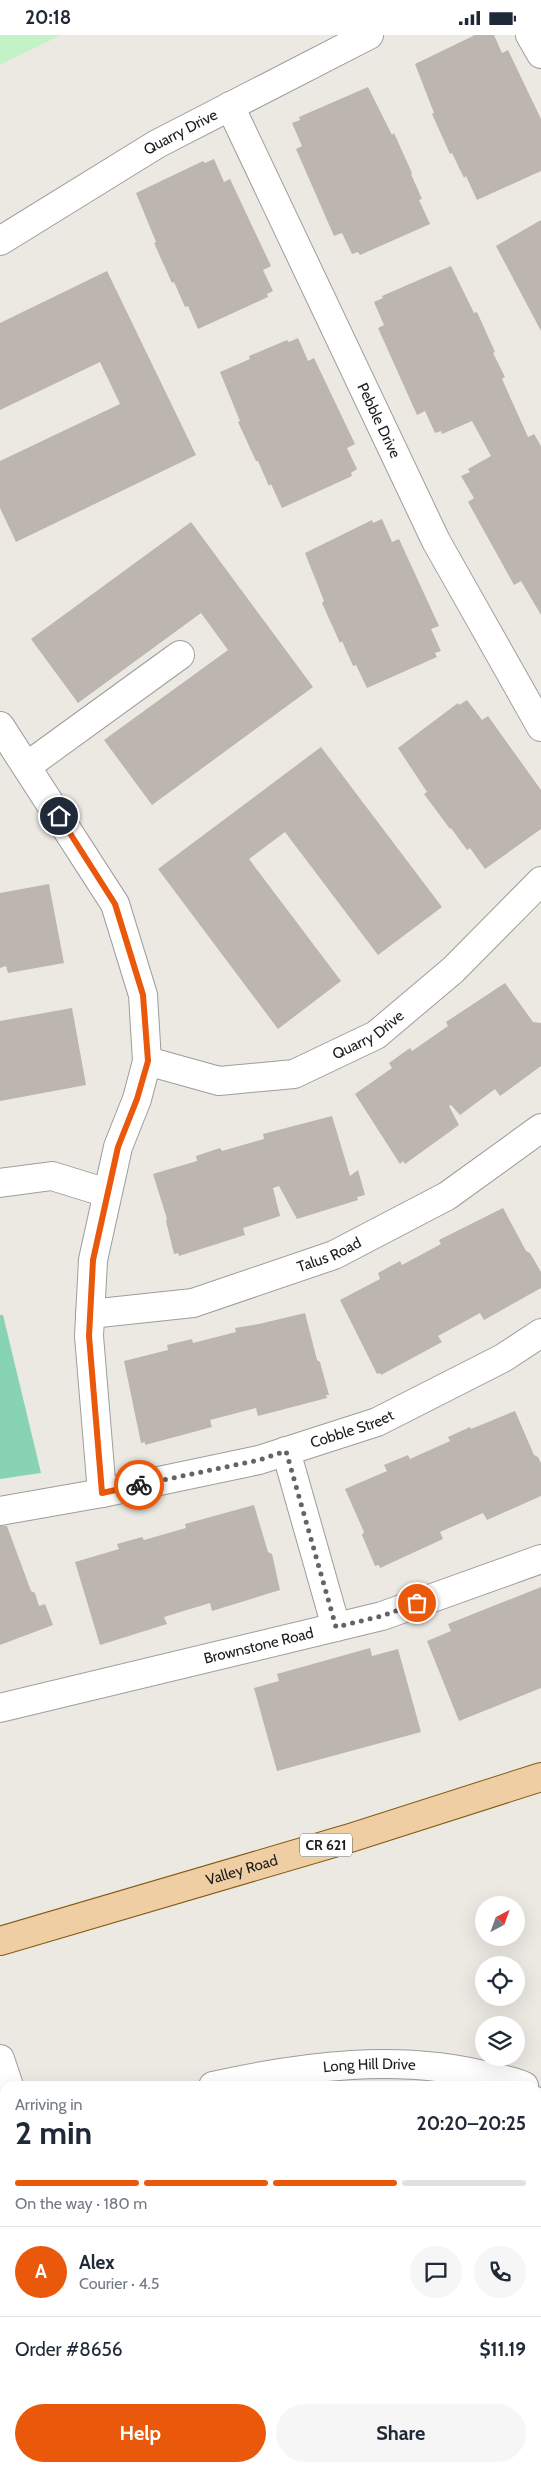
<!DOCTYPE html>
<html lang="en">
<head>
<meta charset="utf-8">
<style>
  body { margin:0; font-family:Cabin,sans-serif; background:#f6f6f7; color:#1f2937; height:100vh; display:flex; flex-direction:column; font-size:19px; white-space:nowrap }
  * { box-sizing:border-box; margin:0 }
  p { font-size:16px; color:#747a83 }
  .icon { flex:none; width:28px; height:28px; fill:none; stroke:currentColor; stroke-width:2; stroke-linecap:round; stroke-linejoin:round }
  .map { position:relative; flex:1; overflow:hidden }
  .details { position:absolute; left:0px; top:2046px; width:541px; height:391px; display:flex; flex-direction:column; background:#fff; border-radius:15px 15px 0 0; box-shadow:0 5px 20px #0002 }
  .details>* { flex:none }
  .needle { width:32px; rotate:41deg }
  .fabs { position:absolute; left:475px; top:1861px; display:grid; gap:10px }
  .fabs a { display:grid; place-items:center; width:50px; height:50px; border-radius:50%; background:#fff; box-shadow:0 5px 20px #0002; font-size:25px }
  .pin { position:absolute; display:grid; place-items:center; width:42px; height:42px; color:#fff; margin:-21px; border:2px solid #fff; border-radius:50%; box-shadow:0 1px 5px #0007 }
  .courier { position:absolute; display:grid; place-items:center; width:50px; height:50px; margin:-25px; border:4px solid #ea580c; border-radius:50%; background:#fff; color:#222; box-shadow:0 1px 6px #0007 }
  .summary em { font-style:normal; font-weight:700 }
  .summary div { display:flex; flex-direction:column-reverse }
  .summary { display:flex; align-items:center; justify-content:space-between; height:85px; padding:0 15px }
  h1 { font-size:32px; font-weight:700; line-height:38px }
  .bar { display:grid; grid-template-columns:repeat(4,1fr); gap:8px 5px; align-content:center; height:60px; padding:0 15px }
  .bar i { height:6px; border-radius:4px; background:#e0e1e3 }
  .bar .current { background:#ea580c }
  .bar p { grid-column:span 4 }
  .line { display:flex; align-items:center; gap:12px; padding:0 15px; border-top:1px solid #e0e1e3 }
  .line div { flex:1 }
  .round { display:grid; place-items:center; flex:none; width:52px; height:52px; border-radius:26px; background:#f6f6f7 }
  .button { display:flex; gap:10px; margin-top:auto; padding:10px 15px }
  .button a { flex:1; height:58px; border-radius:30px; background:#ea580c; color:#fff; font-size:20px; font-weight:700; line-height:58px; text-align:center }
  .button a+a { background:#f6f6f7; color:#1f2937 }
  .status { display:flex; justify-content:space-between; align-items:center; height:35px; padding:0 25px; background:#fff; direction:ltr }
  .status svg { height:14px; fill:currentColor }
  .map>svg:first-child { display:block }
</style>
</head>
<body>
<div class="status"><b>20:18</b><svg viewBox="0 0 49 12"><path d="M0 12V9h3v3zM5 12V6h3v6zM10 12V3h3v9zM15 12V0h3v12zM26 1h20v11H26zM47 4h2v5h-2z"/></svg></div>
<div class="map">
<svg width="541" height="2437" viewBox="0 0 541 2437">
  <rect width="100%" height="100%" fill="#ece9e3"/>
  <path fill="#dad9d9" d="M536 2104 541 2106V2401L536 2399Z
    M5 2155V2432L216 2433 215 2437H0V2163Z
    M482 2433 487 2437H277V2433Z"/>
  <path fill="#c4f2c7" d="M0 0H61L0 30Z"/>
  <path fill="#89d3b5" d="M0 1280H3L41 1438 0 1444Z"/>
  <path fill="#bcb5b0" d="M475 0H494L502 18 508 15 541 84V136L477 165 466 141 464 143 452 118 450 119 432 79 434 78 415 29Z
    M368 52 392 100 394 98 412 138 411 139 422 164 419 165 430 189 360 220 358 217 352 219 342 198 334 201 296 114 302 111 292 88 300 85 299 82Z
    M214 124 224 147 230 144 271 231 263 235 273 256 267 259 268 262 198 294 188 271 185 272 174 247 172 248 154 208 156 207 136 158 203 126 205 128Z
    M541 185V296L496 211Z
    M451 231 474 278 477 277 495 317 493 318 505 342 502 344 528 402 534 399 541 411V580L521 546 514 550 468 467 474 463 461 441 470 437 468 434 491 421 472 386 442 399 441 396 435 398 425 376 417 380 378 293 384 290 374 267 383 263 382 261Z
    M107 236 196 420 16 507 0 473V426L120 369 100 327 0 375V288Z
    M298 303 308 326 314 323 355 409 347 413 357 434 351 438 352 441 282 473 271 449 269 451 258 426H256L238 387 240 386 220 337 250 324 249 321 287 305 289 307Z
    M382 484 392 507 399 504 439 591 431 594 441 616 435 618 437 622 367 653 356 630 353 631 342 606 340 608 322 568 324 566 305 518 372 485 373 488Z
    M191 487 313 652 152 770 104 705 228 615 201 578 78 668 31 604Z
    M467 665 482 685 488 681 541 755V794L485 834 470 813 467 815 451 793 450 794 424 759 427 757 398 713 458 668 459 670Z
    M321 712 442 872 378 920 285 797 249 824 341 946 278 994 158 834Z
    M49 849 64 928 8 938 6 931 0 933V858Z
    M505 948 533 987 541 988V1031L500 1061 495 1054 460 1080 451 1070 449 1071 459 1090 405 1129 403 1126 400 1129 355 1059 392 1033 389 1028 410 1013 412 1016 448 991 446 987Z
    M72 973 86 1050 0 1066V986Z
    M332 1081 350 1141 358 1135 365 1160 357 1162 358 1165 297 1184 279 1151 273 1153 280 1181 243 1193 245 1200 179 1221 178 1218 174 1219 166 1186 167 1184 153 1139 197 1126 196 1121 220 1113 222 1116 264 1104 263 1099Z
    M503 1173 526 1216 530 1218 541 1237V1253L484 1285 480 1278 438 1301 442 1307 381 1340 380 1338 377 1339 340 1265 380 1244 378 1238 400 1226 402 1230 441 1209 439 1205Z
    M305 1278 317 1325 320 1327 329 1360H326L327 1363 258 1381 256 1373 210 1385 212 1392 145 1410V1407L141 1408 124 1326 168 1315 167 1310 192 1304 193 1308 236 1297 235 1293 259 1289Z
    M515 1376 534 1420 538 1422 541 1428V1461L487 1485 483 1478 440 1497 443 1504 380 1533 379 1530 375 1531 362 1500 364 1497 345 1454 387 1436 384 1430 408 1420 410 1424 450 1406 448 1402 470 1392 471 1394Z
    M254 1470 268 1517 272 1519 280 1555 212 1576 210 1568 164 1582 167 1589 100 1610 75 1527 119 1514 117 1509 142 1502 144 1505 186 1493 185 1489Z
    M0 1491H7L31 1556 35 1558 39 1571 45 1569 53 1590 0 1610Z
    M541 1552V1653L459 1686 427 1606 451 1596 448 1589Z
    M370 1613 372 1621 398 1614 421 1697 277 1736 254 1653 279 1646 277 1639Z"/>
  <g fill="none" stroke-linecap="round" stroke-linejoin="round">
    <defs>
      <g id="minor">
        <path d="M530 0 541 19"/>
        <path id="s1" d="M230 71 436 506 541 692"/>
        <path id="s2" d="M0 206 157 109 369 0"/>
        <path d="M0 691 115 869 143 960 147 1026 137 1064 118 1112 93 1225 89 1301 102 1458"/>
        <path d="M27 731 180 620"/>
        <path id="s3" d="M147 1026 219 1046 294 1039 376 1000 453 935 541 846"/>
        <path d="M0 1148 52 1141 107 1158"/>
        <path id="s4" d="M90 1279 193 1268 334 1220 447 1161 541 1093"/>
        <path d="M286 1416 336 1592"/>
        <path id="s5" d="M0 1476 102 1458 259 1425 377 1387 503 1323 541 1298"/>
        <path id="s6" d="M0 1673 382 1581 541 1524"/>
        <path d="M0 2024 9 2051"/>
        <path id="s7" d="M213 2051C303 2031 400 2018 491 2042 501 2044 514 2046 524 2051"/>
        <path d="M536 2066 541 2071"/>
        <path d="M0 2135 5 2128"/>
        <path d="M260 2432V2437"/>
        <path d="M525 2432 528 2437"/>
      </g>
      <g id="major">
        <path id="s8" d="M0 1906 347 1804 541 1742"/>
      </g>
    </defs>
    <use href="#minor" stroke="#9d9d9d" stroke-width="30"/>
    <use href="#major" stroke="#835b11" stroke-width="30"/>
    <use href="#minor" stroke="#fff" stroke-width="28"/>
    <use href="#major" stroke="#f0cea4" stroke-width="28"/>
  </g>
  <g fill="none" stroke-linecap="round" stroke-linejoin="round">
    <path stroke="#656462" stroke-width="5" stroke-dasharray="0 9" d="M139 1450 259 1425 286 1416 336 1592 382 1581 417 1568"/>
    <path stroke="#ea580c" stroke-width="6" d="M59 781 115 869 143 960 148 1026 137 1064 118 1112 93 1225 89 1301 102 1458 139 1450"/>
  </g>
  <g text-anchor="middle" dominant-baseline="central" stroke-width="5" stroke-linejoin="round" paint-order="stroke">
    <rect fill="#fff" stroke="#606060" stroke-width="1" x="300" y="1798.5" width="52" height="23" rx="4"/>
    <g font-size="14" font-weight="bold" fill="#1c1c1c">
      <text x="326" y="1810">CR 621</text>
    </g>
    <g font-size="15" fill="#1c1c1c" stroke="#fff">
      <text stroke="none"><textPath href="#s2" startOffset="211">Quarry Drive</textPath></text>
      <text stroke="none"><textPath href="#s1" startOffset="348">Pebble Drive</textPath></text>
      <text stroke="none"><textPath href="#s3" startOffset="234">Quarry Drive</textPath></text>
      <text stroke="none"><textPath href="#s4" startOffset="248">Talus Road</textPath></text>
      <text stroke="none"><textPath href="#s5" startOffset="362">Cobble Street</textPath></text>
      <text stroke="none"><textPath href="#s6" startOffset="266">Brownstone Road</textPath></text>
      <text stroke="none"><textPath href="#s8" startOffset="252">Valley Road</textPath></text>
      <text stroke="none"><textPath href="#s7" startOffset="158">Long Hill Drive</textPath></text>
    </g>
  </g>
</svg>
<div class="fabs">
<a><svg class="needle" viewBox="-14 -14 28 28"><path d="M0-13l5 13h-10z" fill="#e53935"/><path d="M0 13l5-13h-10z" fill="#747a83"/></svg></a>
<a><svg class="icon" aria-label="locate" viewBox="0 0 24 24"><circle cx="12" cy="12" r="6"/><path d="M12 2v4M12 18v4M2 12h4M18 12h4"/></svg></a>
<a><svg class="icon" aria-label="layers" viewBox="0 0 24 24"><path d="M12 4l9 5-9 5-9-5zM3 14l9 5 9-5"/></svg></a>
</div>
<div class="pin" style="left:417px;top:1568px;background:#ea580c"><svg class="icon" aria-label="bag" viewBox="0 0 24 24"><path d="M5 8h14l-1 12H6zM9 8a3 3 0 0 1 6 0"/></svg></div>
<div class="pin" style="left:59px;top:781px;background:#1f2937"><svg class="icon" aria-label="home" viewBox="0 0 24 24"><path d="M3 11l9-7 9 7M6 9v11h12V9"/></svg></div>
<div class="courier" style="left:139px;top:1450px"><svg class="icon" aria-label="bike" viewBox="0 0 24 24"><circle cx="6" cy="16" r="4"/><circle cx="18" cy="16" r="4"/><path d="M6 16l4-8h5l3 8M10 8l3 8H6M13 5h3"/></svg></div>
<section class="details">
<div class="summary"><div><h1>2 min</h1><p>Arriving in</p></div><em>20:20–20:25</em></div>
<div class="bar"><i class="current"></i><i class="current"></i><i class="current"></i><i></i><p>On the way · 180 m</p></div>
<div class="line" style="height:90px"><b class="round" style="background:#ea580c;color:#fff">A</b><div><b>Alex</b><p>Courier · 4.5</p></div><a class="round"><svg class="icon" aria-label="chat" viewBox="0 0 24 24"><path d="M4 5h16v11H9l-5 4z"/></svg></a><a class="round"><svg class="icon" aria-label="phone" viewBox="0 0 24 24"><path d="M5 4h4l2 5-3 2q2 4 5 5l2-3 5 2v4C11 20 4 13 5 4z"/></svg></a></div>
<div class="line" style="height:65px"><div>Order #8656</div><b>$11.19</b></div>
<div class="button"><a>Help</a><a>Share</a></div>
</section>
</div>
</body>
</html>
